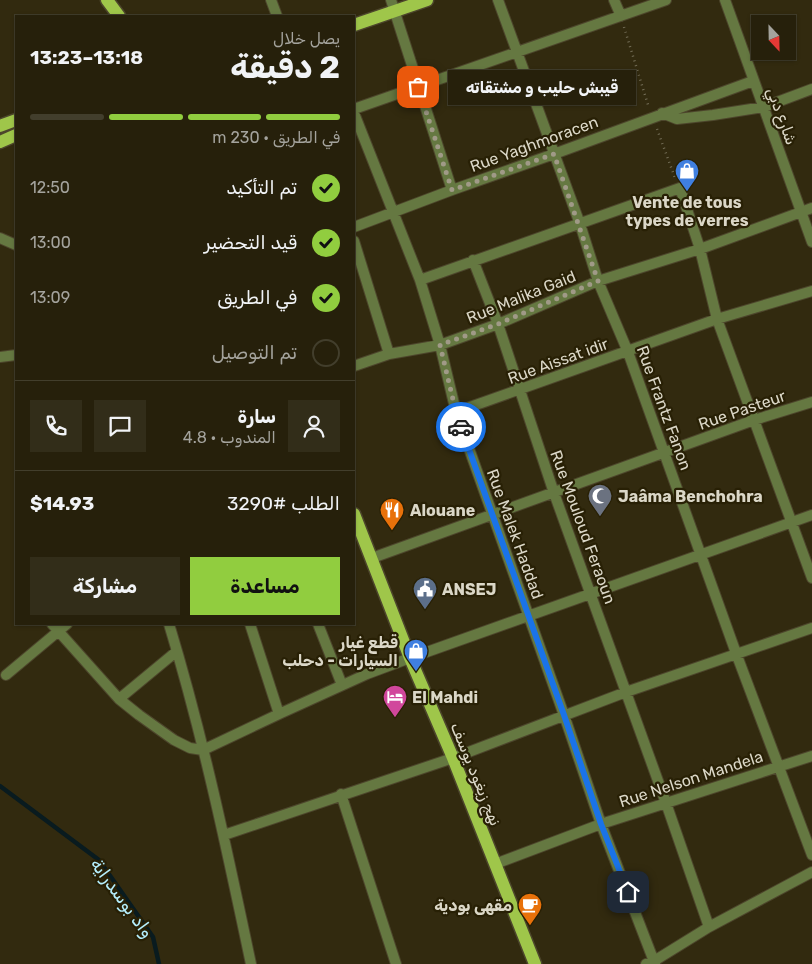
<!DOCTYPE html>
<html lang="ar">
<head>
<meta charset="utf-8">
<style>
  body { margin:0; font-family:Rubik,"Noto Sans Arabic",sans-serif; background:#322d19; color:#f1f3f6; direction:rtl; height:100vh; display:flex; flex-direction:column; font-size:19px; white-space:nowrap }
  * { box-sizing:border-box; margin:0 }
  p { font-size:16px; color:#a4a39d }
  .icon { flex:none; width:28px; height:28px; fill:none; stroke:currentColor; stroke-width:2; stroke-linecap:round; stroke-linejoin:round }
  .map { position:relative; flex:1; overflow:hidden; direction:ltr }
  .drawer { position:absolute; left:15px; top:15px; width:340px; height:610px; display:flex; flex-direction:column; background:#26200b; border-radius:0px; box-shadow:0 1px 4px #0004,0 0 0 1px #423e2c; direction:rtl }
  .drawer>* { flex:none }
  .needle { width:32px; rotate:158deg }
  .fabs { position:absolute; left:751px; top:15px; display:grid; gap:10px }
  .fabs a { display:grid; place-items:center; width:45px; height:45px; border-radius:0px; background:#26200b; box-shadow:0 1px 4px #0004,0 0 0 1px #423e2c; font-size:25px }
  .pin { position:absolute; display:grid; place-items:center; width:42px; height:42px; color:#fff; margin:-21px; border-radius:10px; box-shadow:0 2px 8px #0006 }
  .courier { position:absolute; display:grid; place-items:center; width:50px; height:50px; margin:-25px; border:4px solid #1a73e8; border-radius:50%; background:#fff; color:#222; box-shadow:0 1px 6px #0007 }
  .bubble { position:absolute; height:35px; border-radius:0px; background:#26200b; box-shadow:0 1px 4px #0004,0 0 0 1px #423e2c; font-size:16px; font-weight:700; line-height:35px; text-align:center; direction:rtl }
  .overview em { font-style:normal; font-weight:700 }
  .overview div { display:flex; flex-direction:column-reverse }
  .overview { display:flex; align-items:center; justify-content:space-between; height:85px; padding:0 15px }
  h1 { font-size:32px; font-weight:700; line-height:38px }
  .bar { display:grid; grid-template-columns:repeat(4,1fr); gap:8px 5px; align-content:center; height:60px; padding:0 15px }
  .bar i { height:6px; border-radius:4px; background:#423e2c }
  .bar .on { background:#91cd3f }
  .bar p { grid-column:span 4 }
  .line { display:flex; align-items:center; gap:12px; padding:0 15px; border-top:1px solid #423e2c }
  .line div { flex:1 }
  .round { display:grid; place-items:center; flex:none; width:52px; height:52px; border-radius:0px; background:#322d19 }
  ol { padding:0 15px; list-style:none }
  li { display:flex; align-items:center; gap:15px; height:55px }
  li p { margin-inline-start:auto }
  li .icon { padding:5px; border-radius:50%; background:#91cd3f; color:#111; stroke-width:4 }
  li:last-child { color:#a4a39d }
  li i { width:28px; height:28px; border:2px solid #423e2c; border-radius:50% }
  .primary-button { display:flex; gap:10px; margin-top:auto; padding:10px 15px }
  .primary-button a { flex:1; height:58px; border-radius:0px; background:#91cd3f; color:#111; font-size:20px; font-weight:700; line-height:58px; text-align:center }
  .primary-button a+a { background:#322d19; color:#f1f3f6 }
  .map>svg:first-child { display:block }
</style>
</head>
<body>
<div class="map">
<svg width="812" height="964" viewBox="0 0 812 964">
  <rect width="100%" height="100%" fill="#322a0f"/>
  <g fill="none" stroke-linecap="round" stroke-linejoin="round">
    <path stroke="#091b1f" stroke-width="4.5" d="M0 786 99 860 153 937 159 964"/>
    <defs>
      <path id="minor" d="M271 0 277 16
        M391 0 452 190
        M498 0 580 224 598 281 628 352 736 653 812 855
        M614 0 621 16
        M725 0 812 242
        M354 109 666 0
        M354 113 420 280 440 345 456 412 564 715 601 824 655 964
        M662 113 677 119 713 115 764 107 812 89
        M354 227 452 190 554 154 753 81
        M0 238 16 245
        M354 241 389 354
        M473 260 498 324 554 493 666 803 709 927
        M420 280 680 188 700 249 717 319 812 578
        M0 357 16 355
        M354 366 389 354 440 345 498 324 598 281 700 249 812 208
        M456 412 717 319 812 291
        M372 558 754 420 812 402
        M52 624 119 699 139 715 174 740 190 748 203 750 279 714
        M169 624C203 736 227 850 251 964
        M250 624 279 714 367 674 410 658 812 515
        M318 624 342 685
        M6 675 67 624
        M119 699 177 651
        M341 794 396 964
        M224 835 453 758 626 692 812 628
        M495 864 601 824 812 756
        M646 964 654 961 709 927 812 872"/>
      <path id="primary" d="M107 0 119 16
        M354 25 427 0
        M0 126 16 120
        M0 142 16 135
        M354 514 410 658 453 758 535 964"/>
    </defs>
    <use href="#minor" stroke="#4d462c" stroke-width="12"/>
    <use href="#primary" stroke="#4d462c" stroke-width="15"/>
    <path stroke="#726c55" stroke-width="2.5" stroke-dasharray="1 4" stroke-linecap="butt" d="M624 27 649 108
      M657 129 675 178"/>
    <use href="#minor" stroke="#657841" stroke-width="10"/>
    <use href="#primary" stroke="#9fc64a" stroke-width="12"/>
  </g>
  <g fill="none" stroke-linecap="round" stroke-linejoin="round">
    <path stroke="#a09a87" stroke-width="5" stroke-dasharray="0 9" d="M418 87 452 190 554 154 598 281 498 324 440 345 456 412 461 427"/>
    <path stroke="#1a73e8" stroke-width="6" d="M461 427 564 715 601 824 628 892"/>
  </g>
  <defs>
    <symbol id="shop-pin" viewBox="-11 -11 22 30"><path d="M0 17L-7.5 6A9.5 9.5 0 1 1 7.5 6Z" fill="#3f7fe0" stroke="#282005"/><path d="M-5-2.5h2.3a2.7 3.5 0 0 1 5.4 0H5L5.5 6h-11ZM-1.5-2.5h3a1.5 2.3 0 0 0-3 0Z" fill="#fff"/></symbol>
    <symbol id="mosque-pin" viewBox="-11 -11 22 30"><path d="M0 17L-7.5 6A9.5 9.5 0 1 1 7.5 6Z" fill="#6b7280" stroke="#282005"/><path d="M3.5-4.9A6 6 0 1 0 3.5 4.9A5 5 0 1 1 3.5-4.9Z" fill="#fff"/></symbol>
    <symbol id="restaurant-pin" viewBox="-11 -11 22 30"><path d="M0 17L-7.5 6A9.5 9.5 0 1 1 7.5 6Z" fill="#e8710a" stroke="#282005"/><path d="M-5-6h1v4h1v-4h1v4h1v-4h1v5L-1.5 .5V6h-2V.5L-5-1ZM5-6V6H3V1.5H1.5Q1.5-4 5-6Z" fill="#fff"/></symbol>
    <symbol id="civic-pin" viewBox="-11 -11 22 30"><path d="M0 17L-7.5 6A9.5 9.5 0 1 1 7.5 6Z" fill="#5c6f8a" stroke="#282005"/><path d="M-.6-6.5H3V-4.5H.6V-3L4-1V1h2V6H-6V1h2V-1L-.6-3ZM-1.2 2.5V6h2.4V2.5Z" fill="#fff"/></symbol>
    <symbol id="hotel-pin" viewBox="-11 -11 22 30"><path d="M0 17L-7.5 6A9.5 9.5 0 1 1 7.5 6Z" fill="#d1479c" stroke="#282005"/><path d="M-6-4.5h1.5V1H6V5H4.5V3h-9V5H-6ZM-4 0a1.8 1.8 0 1 1 3.6 0ZM.5 0V-2.5h3Q6-2.5 6 0Z" fill="#fff"/></symbol>
    <symbol id="cafe-pin" viewBox="-11 -11 22 30"><path d="M0 17L-7.5 6A9.5 9.5 0 1 1 7.5 6Z" fill="#e8710a" stroke="#282005"/><path d="M-5.5-4.5H6V0H3Q3 3.5 0 3.5H-2.5Q-5.5 3.5-5.5 0ZM3-3.2v2h1.7v-2ZM-6 4.5H4V6H-6Z" fill="#fff"/></symbol>
  </defs>
  <g fill-rule="evenodd">
    <use href="#shop-pin" x="673" y="157" width="28" height="38"/>
    <use href="#mosque-pin" x="586" y="482" width="28" height="38"/>
    <use href="#restaurant-pin" x="378" y="496" width="28" height="38"/>
    <use href="#civic-pin" x="411" y="575" width="28" height="38"/>
    <use href="#shop-pin" x="402" y="637" width="28" height="38"/>
    <use href="#hotel-pin" x="381" y="683" width="28" height="38"/>
    <use href="#cafe-pin" x="516" y="891" width="28" height="38"/>
  </g>
  <g text-anchor="middle" dominant-baseline="central" stroke-width="4.5" stroke-linejoin="round" paint-order="stroke">
    <g font-size="16" fill="#dbd7c7" stroke="#282005">
      <text transform="translate(782 116) rotate(70)">شارع دبي</text>
      <text transform="translate(534 144) rotate(-20)">Rue Yaghmoracen</text>
      <text transform="translate(521 297) rotate(-22)">Rue Malika Gaid</text>
      <text transform="translate(558 361) rotate(-20)">Rue Aissat idir</text>
      <text transform="translate(664 408) rotate(70)">Rue Frantz Fanon</text>
      <text transform="translate(742 410) rotate(-19)">Rue Pasteur</text>
      <text transform="translate(583 527) rotate(70)">Rue Mouloud Feraoun</text>
      <text transform="translate(515 534) rotate(70)">Rue Malek Haddad</text>
      <text transform="translate(476 774) rotate(68)">نهج زيغود يوسف</text>
      <text transform="translate(691 779) rotate(-18)">Rue Nelson Mandela</text>
    </g>
    <g font-size="16" font-weight="bold" fill="#dbd7c7" stroke="#282005" text-anchor="start">
      <text x="687" y="202" text-anchor="middle">Vente de tous<tspan x="687" dy="18">types de verres</tspan></text>
      <text x="618" y="496">Jaâma Benchohra</text>
      <text x="410" y="510">Alouane</text>
      <text x="442" y="589">ANSEJ</text>
      <text x="398" y="642" text-anchor="end">قطع غيار<tspan x="398" dy="18">السيارات - دحلب</tspan></text>
      <text x="412" y="697">El Mahdi</text>
      <text x="512" y="905" text-anchor="end">مقهى بودية</text>
    </g>
    <g font-size="18" font-style="italic" fill="#b5effd" stroke="#282005">
      <text transform="translate(122 898) rotate(54)">واد بوسدراية</text>
    </g>
  </g>
</svg>
<div class="fabs">
<a><svg class="needle" viewBox="-14 -14 28 28"><path d="M0-13l5 13h-10z" fill="#e53935"/><path d="M0 13l5-13h-10z" fill="#a4a39d"/></svg></a>
</div>
<div class="pin" style="left:418px;top:87px;background:#ea580c"><svg class="icon" aria-label="bag" viewBox="0 0 24 24"><path d="M5 8h14l-1 12H6zM9 8a3 3 0 0 1 6 0"/></svg></div>
<div class="pin" style="left:628px;top:892px;background:#1f2937"><svg class="icon" aria-label="home" viewBox="0 0 24 24"><path d="M3 11l9-7 9 7M6 9v11h12V9"/></svg></div>
<div class="courier" style="left:461px;top:427px"><svg class="icon" aria-label="car" viewBox="0 0 24 24"><path d="M5 17H2v-5l4-1 3-4h7l3 4 3 1v5h-3M9 17h6M6 11h13"/><circle cx="7" cy="17" r="2"/><circle cx="17" cy="17" r="2"/></svg></div>
<div class="bubble" style="left:448px;top:70px;width:188px">قيبش حليب و مشتقاته</div>
<section class="drawer">
<div class="overview"><div><h1>2 دقيقة</h1><p>يصل خلال</p></div><em>13:18–13:23</em></div>
<div class="bar"><i class="on"></i><i class="on"></i><i class="on"></i><i></i><p>في الطريق · 230 m</p></div>
<ol>
<li><svg class="icon" aria-label="check" viewBox="0 0 24 24"><path d="M5 12l5 5 9-10"/></svg>تم التأكيد<p>12:50</p></li>
<li><svg class="icon" aria-label="check" viewBox="0 0 24 24"><path d="M5 12l5 5 9-10"/></svg>قيد التحضير<p>13:00</p></li>
<li><svg class="icon" aria-label="check" viewBox="0 0 24 24"><path d="M5 12l5 5 9-10"/></svg>في الطريق<p>13:09</p></li>
<li><i></i>تم التوصيل</li>
</ol>
<div class="line" style="height:90px"><a class="round"><svg class="icon" aria-label="person" viewBox="0 0 24 24"><circle cx="12" cy="8" r="4"/><path d="M4 21q1-7 8-7t8 7"/></svg></a><div><b>سارة</b><p>المندوب · 4.8</p></div><a class="round"><svg class="icon" aria-label="chat" viewBox="0 0 24 24"><path d="M4 5h16v11H9l-5 4z"/></svg></a><a class="round"><svg class="icon" aria-label="phone" viewBox="0 0 24 24"><path d="M5 4h4l2 5-3 2q2 4 5 5l2-3 5 2v4C11 20 4 13 5 4z"/></svg></a></div>
<div class="line" style="height:65px"><div>الطلب #3290</div><b>$14.93</b></div>
<div class="primary-button"><a>مساعدة</a><a>مشاركة</a></div>
</section>
</div>
</body>
</html>
